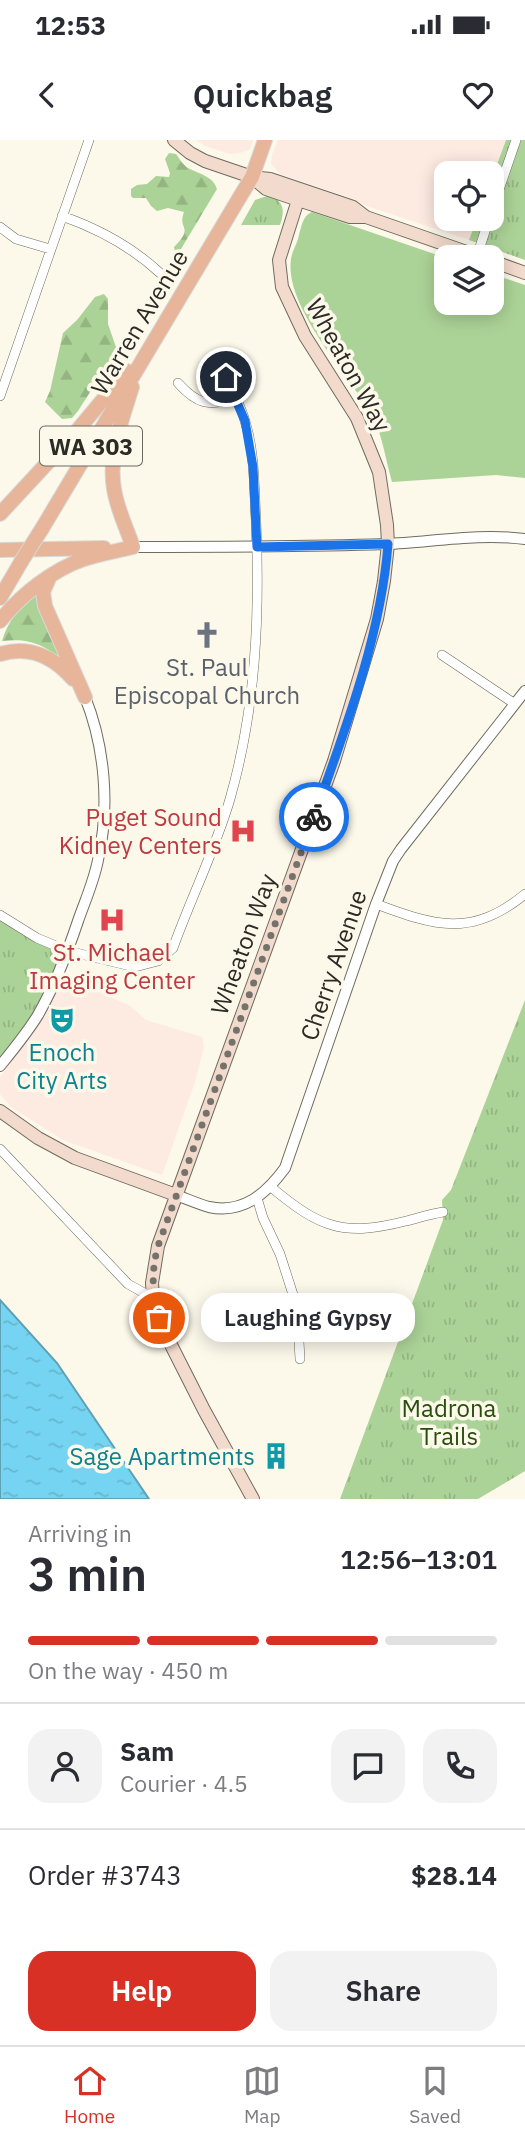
<!DOCTYPE html>
<html lang="en">
<head>
<meta charset="utf-8">
<style>
  body { margin:0; font-family:"IBM Plex Sans",sans-serif; background:#f2f2f3; color:#2b2b33; height:100vh; display:flex; flex-direction:column; font-size:26px; white-space:nowrap }
  * { box-sizing:border-box; margin:0 }
  p { font-size:23px; color:#7c7c81 }
  .icon { flex:none; width:38px; height:38px; fill:none; stroke:currentColor; stroke-width:2; stroke-linecap:round; stroke-linejoin:round }
  .map { position:relative; height:1359px; overflow:hidden }
  .panel { display:flex; flex-direction:column; background:#fff; flex:1 }
  .panel>* { flex:none }
  .tools { position:absolute; left:434px; top:21px; display:grid; gap:14px }
  .tools a { display:grid; place-items:center; width:70px; height:70px; border-radius:14px; background:#fff; box-shadow:0 4px 18px #0003; font-size:35px }
  .pin { position:absolute; display:grid; place-items:center; width:60px; height:60px; color:#fff; margin:-30px; border:4px solid #fff; border-radius:50%; box-shadow:0 2px 7px #0007 }
  .courier { position:absolute; display:grid; place-items:center; width:70px; height:70px; margin:-35px; border:5px solid #1a73e8; border-radius:50%; background:#fff; color:#222; box-shadow:0 2px 9px #0007 }
  .bubble { position:absolute; height:49px; border-radius:21px; background:#fff; box-shadow:0 4px 18px #0003; font-size:23px; font-weight:600; line-height:49px; text-align:center }
  .headline em { font-style:normal; font-weight:600 }
  .headline div { display:flex; flex-direction:column-reverse }
  .headline { display:flex; align-items:center; justify-content:space-between; height:119px; padding:0 28px }
  h1 { font-size:46px; font-weight:600; line-height:52px }
  .bar { display:grid; grid-template-columns:repeat(4,1fr); gap:10px 7px; align-content:center; height:84px; padding:0 28px }
  .bar i { height:9px; border-radius:5px; background:#e1e1e2 }
  .bar .on { background:#d93025 }
  .bar p { grid-column:span 4 }
  .line { display:flex; align-items:center; gap:18px; padding:0 28px; border-top:2px solid #e1e1e2 }
  .line div { flex:1 }
  .round { display:grid; place-items:center; flex:none; width:74px; height:74px; border-radius:21px; background:#f2f2f3 }
  .button { display:flex; gap:14px; margin-top:auto; padding:14px 28px }
  .button a { flex:1; height:80px; border-radius:21px; background:#d93025; color:#fff; font-size:28px; font-weight:600; line-height:80px; text-align:center }
  .button a+a { background:#f2f2f3; color:#2b2b33 }
  .status { display:flex; justify-content:space-between; align-items:center; height:49px; padding:0 35px; background:#fff; direction:ltr }
  .status svg { height:19px; fill:currentColor }
  header { display:flex; justify-content:space-between; align-items:center; height:91px; padding:0 28px; background:#fff; font-size:32px; font-weight:600 }
  .tab-bar { display:flex; justify-content:space-around; align-items:center; height:98px; border-top:2px solid #e1e1e2; background:#fff; font-size:19px; color:#7c7c81 }
  .tab-bar a { display:grid; justify-items:center; gap:4px }
  .tab-bar .on { color:#d93025 }
  .map>svg:first-child { display:block }
</style>
</head>
<body>
<div class="status"><b>12:53</b><svg viewBox="0 0 49 12"><path d="M0 12V9h3v3zM5 12V6h3v6zM10 12V3h3v9zM15 12V0h3v12zM26 1h20v11H26zM47 4h2v5h-2z"/></svg></div>
<header><svg class="icon" aria-label="back" viewBox="0 0 24 24"><path d="M15 5l-7 7 7 7"/></svg>Quickbag<svg class="icon" aria-label="heart" viewBox="0 0 24 24"><path d="M12 20l-8-8c-3-5 5-10 8-4 3-6 11-1 8 4z"/></svg></header>
<div class="map">
<svg width="525" height="1359" viewBox="0 0 525 1359">
  <defs>
    <pattern id="forest-firs" width="22" height="20" patternUnits="userSpaceOnUse" patternTransform="scale(1.75)"><rect width="22" height="20" fill="#acd397"/><path d="M5 1l3.5 6h-7zM16 11l3.5 6h-7z" fill="#94b582"/></pattern>
    <pattern id="park-tufts" width="24" height="20" patternUnits="userSpaceOnUse" patternTransform="scale(1.75)"><rect width="24" height="20" fill="#acd397"/><path d="M3 7l-1-3M5 7V3M7 7l1-3M15 17l-1-3M17 17v-4M19 17l1-3" fill="none" stroke="#94b582"/></pattern>
    <pattern id="water-ripples" width="26" height="14" patternUnits="userSpaceOnUse" patternTransform="scale(1.75)"><rect width="26" height="14" fill="#75d4f2"/><path d="M2 4q2-2 4 0t4 0M15 11q2-2 4 0t4 0" fill="none" stroke="#65b6cf"/></pattern>
  </defs>
  <rect width="100%" height="100%" fill="#fcf8ea"/>
  <path fill="#fdeae1" d="M196 0H253L250 9 240 13 230 14 205 6Z
    M278 0H506L492 38V33H446V79H477L469 100 364 65 354 59 280 34 271 24 272 15Z
    M66 835 90 848 130 866 146 880 202 897 204 906 195 942 162 1035 63 1000 11 967 0 954V937L35 889Z"/>
  <path fill="#acd397" d="M312 72 446 118V163H492V134L525 145V338L496 335 392 342C386 322 382 293 372 275 349 235 284 167 291 119 292 112 296 105 298 99 301 88 302 76 312 72Z"/>
  <path fill="url(#forest-firs)" d="M169 13 176 14C180 19 182 24 188 28 199 34 213 36 217 49L178 114 175 112 174 107C195 86 177 90 184 72L168 68 157 71 151 66 146 58H133L131 56V49L137 45 147 44 156 36 169 37 170 33 165 19Z
    M104 154 108 159V184L117 210 78 271 72 278 62 279 45 262 50 251 63 193 77 180 95 157Z
    M37 455 67 523C43 505 32 498 2 501 8 481 19 467 37 455Z"/>
  <path fill="url(#park-tufts)" d="M506 0H525V120L469 100 477 79H492V38Z
    M270 55C284 62 285 70 280 85H241L255 60Z
    M0 775 68 811 55 844 0 926Z
    M525 860V1331L478 1359H340L443 1080 442 1060 451 1050Z"/>
  <path fill="url(#water-ripples)" stroke="#5fa1b4" stroke-width="2" d="M0 1160 57 1223 149 1359H0Z"/>
  <g fill="none" stroke-linecap="round" stroke-linejoin="round">
    <defs>
      <path id="minor" d="M492 70 516 0
        M62 76C99 89 131 106 160 133
        M0 87 16 99 50 109
        M477 116 489 79
        M178 243C197 264 208 267 236 258
        M0 256 89 0
        M442 515 515 564
        M376 764C435 786 472 798 525 754
        M0 775 37 798 68 811 135 827 158 821 173 808C191 758 215 710 230 659 256 568 260 475 256 381 254 348 255 313 245 281 239 261 228 241 219 223
        M0 1009 128 1144 153 1158
        M271 1047C320 1088 343 1097 406 1081 418 1078 430 1074 443 1072
        M257 1058 263 1078 280 1114 297 1167 300 1219"/>
      <path id="tertiary" d="M133 407C217 407 302 407 386 404 432 402 479 393 525 399
        M0 926C13 910 27 893 38 875 55 845 67 814 78 781 85 761 94 741 98 720 110 667 105 607 85 557
        M176 1055C187 1059 198 1064 209 1067 243 1074 266 1054 285 1028L376 764 393 721 401 709 525 551"/>
      <path id="secondary" d="M174 0 190 13 205 21 252 37 270 39 353 67 366 77 481 117
        M253 38 266 49 298 60 350 77H366
        M492 121 525 133
        M0 971 38 998 75 1018 176 1055
        M253 1359 204 1270 166 1195 153 1158 152 1143 158 1106 334 621 377 479 384 441 388 404 387 385 379 332 357 278 305 196 282 147 279 120 298 60"/>
      <path id="primary" d="M132 247C122 280 108 314 114 349 117 369 127 389 133 407
        M0 374 76 292 127 231
        M43 387 241 55 252 37 265 0
        M0 410 104 408
        M50 436 43 452 45 466 85 557
        M0 458 21 422
        M0 481C21 455 52 430 84 419 100 414 117 411 133 407
        M0 514C29 505 54 517 73 539"/>
    </defs>
    <use href="#minor" stroke="#6f6c5f" stroke-width="10"/>
    <use href="#tertiary" stroke="#6f6c5f" stroke-width="12"/>
    <use href="#secondary" stroke="#6f6c5f" stroke-width="14"/>
    <use href="#primary" stroke="#d9d9d8" stroke-width="16"/>
    <use href="#minor" stroke="#fff" stroke-width="9"/>
    <use href="#tertiary" stroke="#fff" stroke-width="10"/>
    <use href="#secondary" stroke="#f2dacc" stroke-width="12"/>
    <use href="#primary" stroke="#e6b59a" stroke-width="14"/>
    <defs>
      <path id="primary-bridge" d="M21 422 43 387"/>
    </defs>
    <use href="#primary-bridge" stroke="#d9d9d8" stroke-width="16" stroke-linecap="butt"/>
    <use href="#primary-bridge" stroke="#e6b59a" stroke-width="14"/>
  </g>
  <g fill="none" stroke-linecap="round" stroke-linejoin="round">
    <path stroke="#74726a" stroke-width="7" stroke-dasharray="0 12.6" d="M159 1178C152 1153 151 1132 158 1106L314 677"/>
    <path stroke="#1a73e8" stroke-width="9" d="M226 237 245 281 253 327 257 407 388 404C381 496 345 590 314 677"/>
  </g>
  <defs>
    <symbol id="church-bare" viewBox="-9 -9 18 18"><path d="M-1.2-6h2.4v3.5h3.3v2.4h-3.3V6h-2.4V-.1h-3.3v-2.4h3.3Z" fill="#6b7280" stroke="#fcf8ea" stroke-width="2.5" paint-order="stroke"/></symbol>
    <symbol id="hospital-bare" viewBox="-9 -9 18 18"><path d="M-5-5h3v3.5h4V-5h3V5h-3V1.5h-4V5h-3Z" fill="#e0444e" stroke="#fcf8ea" stroke-width="2.5" paint-order="stroke"/></symbol>
    <symbol id="theatre-bare" viewBox="-9 -9 18 18"><path d="M-5-5.5Q0-4 5-5.5V0Q5 5 0 6Q-5 5-5 0ZM-3.3-2.5H-1v1.5H-3.3ZM1-2.5H3.3v1.5H1ZM-2.8 1Q0 5.5 2.8 1Z" fill="#0f9aa8" stroke="#fcf8ea" stroke-width="2.5" paint-order="stroke"/></symbol>
    <symbol id="building-bare" viewBox="-9 -9 18 18"><path d="M-4-6H4V6H1V3H-1V6H-4ZM-2.5-4.3h1.7v1.8h-1.7ZM.8-4.3h1.7v1.8H.8ZM-2.5-1h1.7V.8h-1.7ZM.8-1h1.7V.8H.8Z" fill="#0f9aa8" stroke="#fcf8ea" stroke-width="2.5" paint-order="stroke"/></symbol>
  </defs>
  <g fill-rule="evenodd">
    <use href="#church-bare" x="188" y="476" width="38" height="38"/>
    <use href="#hospital-bare" x="224" y="672" width="38" height="38"/>
    <use href="#hospital-bare" x="93" y="761" width="38" height="38"/>
    <use href="#theatre-bare" x="43" y="861" width="38" height="38"/>
    <use href="#building-bare" x="257" y="1297" width="38" height="38"/>
  </g>
  <g text-anchor="middle" dominant-baseline="central" stroke-width="7" stroke-linejoin="round" paint-order="stroke">
    <rect fill="#fcf8ea" stroke="#6a6860" stroke-width="2" x="40" y="286.5" width="102" height="39" rx="5"/>
    <g font-size="23" font-weight="bold" fill="#2b2a25">
      <text x="91" y="306">WA 303</text>
    </g>
    <g font-size="24" fill="#2b2a25" stroke="#fcf8ea">
      <text transform="translate(139 182) rotate(-59)">Warren Avenue</text>
      <text transform="translate(349 225) rotate(61)">Wheaton Way</text>
      <text transform="translate(243 804) rotate(-70)">Wheaton Way</text>
      <text transform="translate(333 825) rotate(-71)">Cherry Avenue</text>
    </g>
    <g font-size="24" fill="#5b616d" stroke="#fcf8ea">
      <text x="207" y="527">St. Paul<tspan x="207" dy="28">Episcopal Church</tspan></text>
    </g>
    <g font-size="24" fill="#be3a42" stroke="#fcf8ea" text-anchor="end">
      <text x="222" y="677">Puget Sound<tspan x="222" dy="28">Kidney Centers</tspan></text>
      <text x="112" y="812" text-anchor="middle">St. Michael<tspan x="112" dy="28">Imaging Center</tspan></text>
    </g>
    <g font-size="24" fill="#0d838f" stroke="#fcf8ea">
      <text x="62" y="912">Enoch<tspan x="62" dy="28">City Arts</tspan></text>
      <text x="255" y="1316" text-anchor="end">Sage Apartments</text>
    </g>
    <g font-size="24" fill="#294f0c" stroke="#fcf8ea">
      <text x="449" y="1268">Madrona<tspan x="449" dy="28">Trails</tspan></text>
    </g>
  </g>
</svg>
<div class="tools">
<a><svg class="icon" aria-label="locate" viewBox="0 0 24 24"><circle cx="12" cy="12" r="6"/><path d="M12 2v4M12 18v4M2 12h4M18 12h4"/></svg></a>
<a><svg class="icon" aria-label="layers" viewBox="0 0 24 24"><path d="M12 4l9 5-9 5-9-5zM3 14l9 5 9-5"/></svg></a>
</div>
<div class="pin" style="left:159px;top:1178px;background:#ea580c"><svg class="icon" aria-label="bag" viewBox="0 0 24 24"><path d="M5 8h14l-1 12H6zM9 8a3 3 0 0 1 6 0"/></svg></div>
<div class="pin" style="left:226px;top:237px;background:#1f2937"><svg class="icon" aria-label="home" viewBox="0 0 24 24"><path d="M3 11l9-7 9 7M6 9v11h12V9"/></svg></div>
<div class="courier" style="left:314px;top:677px"><svg class="icon" aria-label="bike" viewBox="0 0 24 24"><circle cx="6" cy="16" r="4"/><circle cx="18" cy="16" r="4"/><path d="M6 16l4-8h5l3 8M10 8l3 8H6M13 5h3"/></svg></div>
<div class="bubble" style="left:201px;top:1153px;width:214px">Laughing Gypsy</div>
</div>
<section class="panel">
<div class="headline"><div><h1>3 min</h1><p>Arriving in</p></div><em>12:56–13:01</em></div>
<div class="bar"><i class="on"></i><i class="on"></i><i class="on"></i><i></i><p>On the way · 450 m</p></div>
<div class="line" style="height:126px"><a class="round"><svg class="icon" aria-label="person" viewBox="0 0 24 24"><circle cx="12" cy="8" r="4"/><path d="M4 21q1-7 8-7t8 7"/></svg></a><div><b>Sam</b><p>Courier · 4.5</p></div><a class="round"><svg class="icon" aria-label="chat" viewBox="0 0 24 24"><path d="M4 5h16v11H9l-5 4z"/></svg></a><a class="round"><svg class="icon" aria-label="phone" viewBox="0 0 24 24"><path d="M5 4h4l2 5-3 2q2 4 5 5l2-3 5 2v4C11 20 4 13 5 4z"/></svg></a></div>
<div class="line" style="height:91px"><div>Order #3743</div><b>$28.14</b></div>
<div class="button"><a>Help</a><a>Share</a></div>
</section>
<nav class="tab-bar">
<a class="on"><svg class="icon" aria-label="home" viewBox="0 0 24 24"><path d="M3 11l9-7 9 7M6 9v11h12V9"/></svg>Home</a>
<a><svg class="icon" aria-label="map" viewBox="0 0 24 24"><path d="M3 6l6-2 6 2 6-2v14l-6 2-6-2-6 2zM9 4v14M15 6v14"/></svg>Map</a>
<a><svg class="icon" aria-label="saved" viewBox="0 0 24 24"><path d="M7 4h10v16l-5-4-5 4z"/></svg>Saved</a>
</nav>
</body>
</html>
